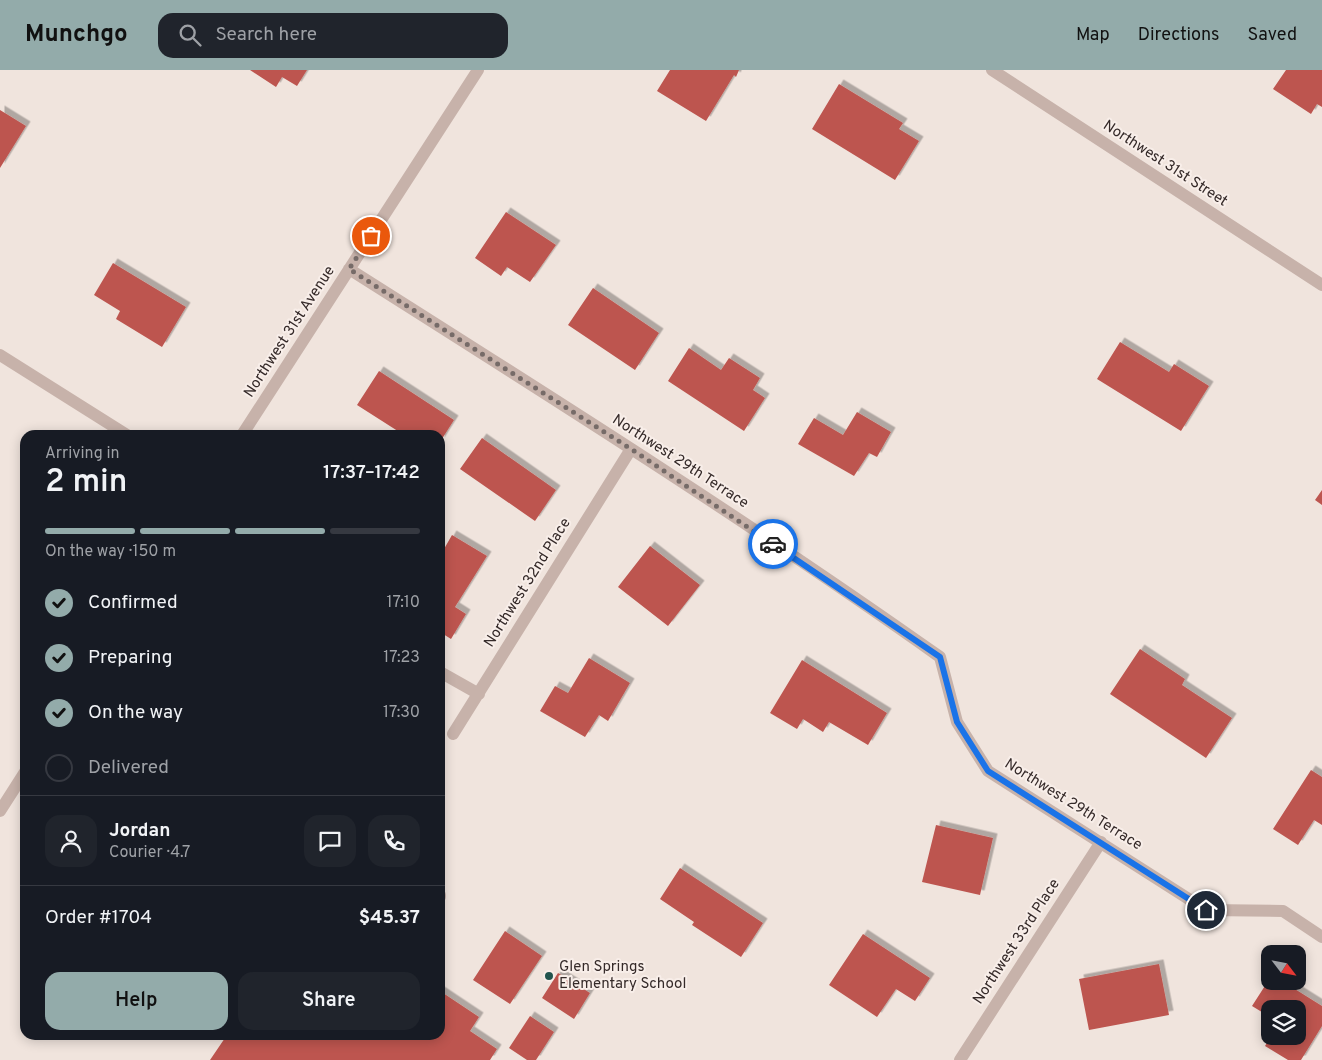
<!DOCTYPE html>
<html lang="en">
<head>
<meta charset="utf-8">
<style>
  body { margin:0; font-family:Overpass,sans-serif; background:#20242c; color:#f1f3f6; height:100vh; display:flex; flex-direction:column; font-size:19px; white-space:nowrap }
  * { box-sizing:border-box; margin:0 }
  p { font-size:16px; color:#9ea1a6 }
  .icon { flex:none; width:28px; height:28px; fill:none; stroke:currentColor; stroke-width:2; stroke-linecap:round; stroke-linejoin:round }
  .map { position:relative; flex:1; overflow:hidden }
  .sheet { position:absolute; left:20px; top:360px; width:425px; height:610px; display:flex; flex-direction:column; background:#171b24; border-radius:15px; box-shadow:0 2px 12px #0003 }
  .sheet>* { flex:none }
  .needle { width:32px; rotate:122deg }
  .controls { position:absolute; left:1261px; top:875px; display:grid; gap:10px }
  .controls a { display:grid; place-items:center; width:45px; height:45px; border-radius:10px; background:#171b24; box-shadow:0 2px 12px #0003; font-size:25px }
  .pin { position:absolute; display:grid; place-items:center; width:42px; height:42px; color:#fff; margin:-21px; border:2px solid #fff; border-radius:50%; box-shadow:0 1px 5px #0007 }
  .courier { position:absolute; display:grid; place-items:center; width:50px; height:50px; margin:-25px; border:4px solid #1a73e8; border-radius:50%; background:#fff; color:#222; box-shadow:0 1px 6px #0007 }
  .overview em { font-style:normal; font-weight:600 }
  .overview div { display:flex; flex-direction:column-reverse }
  .overview { display:flex; align-items:center; justify-content:space-between; height:85px; padding:0 25px }
  h1 { font-size:32px; font-weight:600; line-height:38px }
  .bar { display:grid; grid-template-columns:repeat(4,1fr); gap:8px 5px; align-content:center; height:60px; padding:0 25px }
  .bar i { height:6px; border-radius:4px; background:#363941 }
  .bar .active { background:#93abaa }
  .bar p { grid-column:span 4 }
  .line { display:flex; align-items:center; gap:12px; padding:0 25px; border-top:1px solid #363941 }
  .line div { flex:1 }
  .round { display:grid; place-items:center; flex:none; width:52px; height:52px; border-radius:15px; background:#20242c }
  ol { padding:0 25px; list-style:none }
  li { display:flex; align-items:center; gap:15px; height:55px }
  li p { margin-inline-start:auto }
  li .icon { padding:5px; border-radius:50%; background:#93abaa; color:#111; stroke-width:4 }
  li:last-child { color:#9ea1a6 }
  li i { width:28px; height:28px; border:2px solid #363941; border-radius:50% }
  .action { display:flex; gap:10px; margin-top:auto; padding:10px 25px }
  .action a { flex:1; height:58px; border-radius:15px; background:#93abaa; color:#111; font-size:20px; font-weight:600; line-height:58px; text-align:center }
  .action a+a { background:#20242c; color:#f1f3f6 }
  header { display:flex; align-items:center; gap:30px; box-sizing:border-box; height:70px; padding:0 25px; background:#93abaa; color:#111 }
  header strong { font-size:24px }
  nav { display:flex; gap:28px; margin-inline-start:auto; font-size:18px }
  .search { width:350px; height:45px; background:#20242c; display:flex; align-items:center; gap:12px; box-sizing:border-box; padding:0 18px; border-radius:15px; color:#9ea1a6; font-size:19px }
  .map>svg:first-child { display:block }
</style>
</head>
<body>
<header>
<strong>Munchgo</strong>
<div class="search"><svg class="icon" aria-label="search" viewBox="0 0 24 24"><circle cx="10" cy="10" r="6"/><path d="M15 15l6 6"/></svg>Search here</div>
<nav><a>Map</a><a>Directions</a><a>Saved</a></nav>
</header>
<div class="map">
<svg width="1322" height="990" viewBox="0 0 1322 990">
  <defs>
    <filter id="shadow"><feDropShadow dx="4.5" dy="-4.5" stdDeviation="0" flood-color="#0004"/></filter>
  </defs>
  <rect width="100%" height="100%" fill="#f0e4dd"/>
  <path fill="#bd554f" filter="url(#shadow)" d="M250 0H307L297 16 282 7 276 17Z
    M670 0H739L736 7 734 5 706 51 657 21Z
    M1286 0H1322V37L1317 34 1311 44 1273 19Z
    M839 14 903 53 899 59 919 71 895 110 812 59Z
    M0 40 26 56 0 98Z
    M506 142 556 175 530 212 507 197 501 206 475 188Z
    M113 193 186 237 162 277 116 249 120 241 94 225Z
    M593 218 659 263 635 300 568 255Z
    M1120 272 1169 302 1174 294 1209 316 1181 361 1097 309Z
    M689 278 721 300 729 288 760 308 753 320 765 328 744 361 668 311Z
    M379 301 454 350 440 372V365H404L357 335Z
    M857 342 891 362 877 387 869 383 854 406 798 374 814 348 843 365Z
    M482 368 556 420 535 451 460 399Z
    M1322 420V435L1315 430Z
    M452 465 487 486 455 537 466 544 451 569 440 562V486Z
    M650 476 700 515 668 556 618 517Z
    M1140 579 1185 609 1182 615 1232 648 1206 688 1110 624Z
    M589 588 630 613 608 651 599 645 585 667 540 641 555 616 568 623Z
    M802 590 887 643 868 675 829 652 823 662 803 649 797 659 770 643Z
    M1311 700 1322 707V755L1314 750 1298 775 1273 759Z
    M936 755 993 768 980 825 922 812Z
    M680 798 763 853 741 887 692 855 694 852 660 829Z
    M505 861 542 886 510 934 473 910Z
    M863 864 930 908 915 931 896 919 877 947 829 915Z
    M1159 894 1169 945 1089 960 1079 909Z
    M558 903 590 923 574 949 542 928Z
    M1270 908V911H1282L1322 936V956L1301 990H1288L1265 976 1271 966H1298V939H1270V947L1252 936Z
    M440 921 479 947 470 961 497 979 490 990H210L227 965H440Z
    M530 946 554 962 536 990H527L509 978Z"/>
  <g fill="none" stroke-linecap="round" stroke-linejoin="round">
    <path stroke="#c7b2aa" stroke-width="12" d="M992 0 1322 215
      M349 199C548 325 748 451 940 587L957 652 988 701 1206 840 1283 841 1322 867
      M0 285 127 365
      M242 365 478 0
      M440 602 479 624
      M453 664 631 379
      M0 741 25 702
      M440 825V827
      M960 990 1101 772"/>
  </g>
  <g fill="none" stroke-linecap="round" stroke-linejoin="round">
    <path stroke="#766b68" stroke-width="5" stroke-dasharray="0 9" d="M371 166 349 199 631 379 773 474"/>
    <path stroke="#1a73e8" stroke-width="6" d="M773 474 940 587 957 652 988 701 1206 840"/>
  </g>
  <circle fill="#21544e" stroke="#f8eee9" stroke-width="2" cx="549" cy="906" r="5"/>
  <g text-anchor="middle" dominant-baseline="central" stroke-width="4" stroke-linejoin="round" paint-order="stroke">
    <g font-size="15" fill="#352a29" stroke="#f8eee9">
      <text transform="translate(1165 94) rotate(33)">Northwest 31st Street</text>
      <text transform="translate(290 262) rotate(-57)">Northwest 31st Avenue</text>
      <text transform="translate(680 392) rotate(33)">Northwest 29th Terrace</text>
      <text transform="translate(528 513) rotate(-58)">Northwest 32nd Place</text>
      <text transform="translate(1073 735) rotate(32)">Northwest 29th Terrace</text>
      <text transform="translate(1017 872) rotate(-57)">Northwest 33rd Place</text>
    </g>
    <g font-size="15" fill="#352a29" stroke="#f8eee9" text-anchor="start">
      <text x="559" y="897">Glen Springs<tspan x="559" dy="17">Elementary School</tspan></text>
    </g>
  </g>
</svg>
<div class="controls">
<a><svg class="needle" viewBox="-14 -14 28 28"><path d="M0-13l5 13h-10z" fill="#e53935"/><path d="M0 13l5-13h-10z" fill="#9ea1a6"/></svg></a>
<a><svg class="icon" aria-label="layers" viewBox="0 0 24 24"><path d="M12 4l9 5-9 5-9-5zM3 14l9 5 9-5"/></svg></a>
</div>
<div class="pin" style="left:371px;top:166px;background:#ea580c"><svg class="icon" aria-label="bag" viewBox="0 0 24 24"><path d="M5 8h14l-1 12H6zM9 8a3 3 0 0 1 6 0"/></svg></div>
<div class="pin" style="left:1206px;top:840px;background:#1f2937"><svg class="icon" aria-label="home" viewBox="0 0 24 24"><path d="M3 11l9-7 9 7M6 9v11h12V9"/></svg></div>
<div class="courier" style="left:773px;top:474px"><svg class="icon" aria-label="car" viewBox="0 0 24 24"><path d="M5 17H2v-5l4-1 3-4h7l3 4 3 1v5h-3M9 17h6M6 11h13"/><circle cx="7" cy="17" r="2"/><circle cx="17" cy="17" r="2"/></svg></div>
<section class="sheet">
<div class="overview"><div><h1>2 min</h1><p>Arriving in</p></div><em>17:37–17:42</em></div>
<div class="bar"><i class="active"></i><i class="active"></i><i class="active"></i><i></i><p>On the way · 150 m</p></div>
<ol>
<li><svg class="icon" aria-label="check" viewBox="0 0 24 24"><path d="M5 12l5 5 9-10"/></svg>Confirmed<p>17:10</p></li>
<li><svg class="icon" aria-label="check" viewBox="0 0 24 24"><path d="M5 12l5 5 9-10"/></svg>Preparing<p>17:23</p></li>
<li><svg class="icon" aria-label="check" viewBox="0 0 24 24"><path d="M5 12l5 5 9-10"/></svg>On the way<p>17:30</p></li>
<li><i></i>Delivered</li>
</ol>
<div class="line" style="height:90px"><a class="round"><svg class="icon" aria-label="person" viewBox="0 0 24 24"><circle cx="12" cy="8" r="4"/><path d="M4 21q1-7 8-7t8 7"/></svg></a><div><b>Jordan</b><p>Courier · 4.7</p></div><a class="round"><svg class="icon" aria-label="chat" viewBox="0 0 24 24"><path d="M4 5h16v11H9l-5 4z"/></svg></a><a class="round"><svg class="icon" aria-label="phone" viewBox="0 0 24 24"><path d="M5 4h4l2 5-3 2q2 4 5 5l2-3 5 2v4C11 20 4 13 5 4z"/></svg></a></div>
<div class="line" style="height:65px"><div>Order #1704</div><b>$45.37</b></div>
<div class="action"><a>Help</a><a>Share</a></div>
</section>
</div>
</body>
</html>
